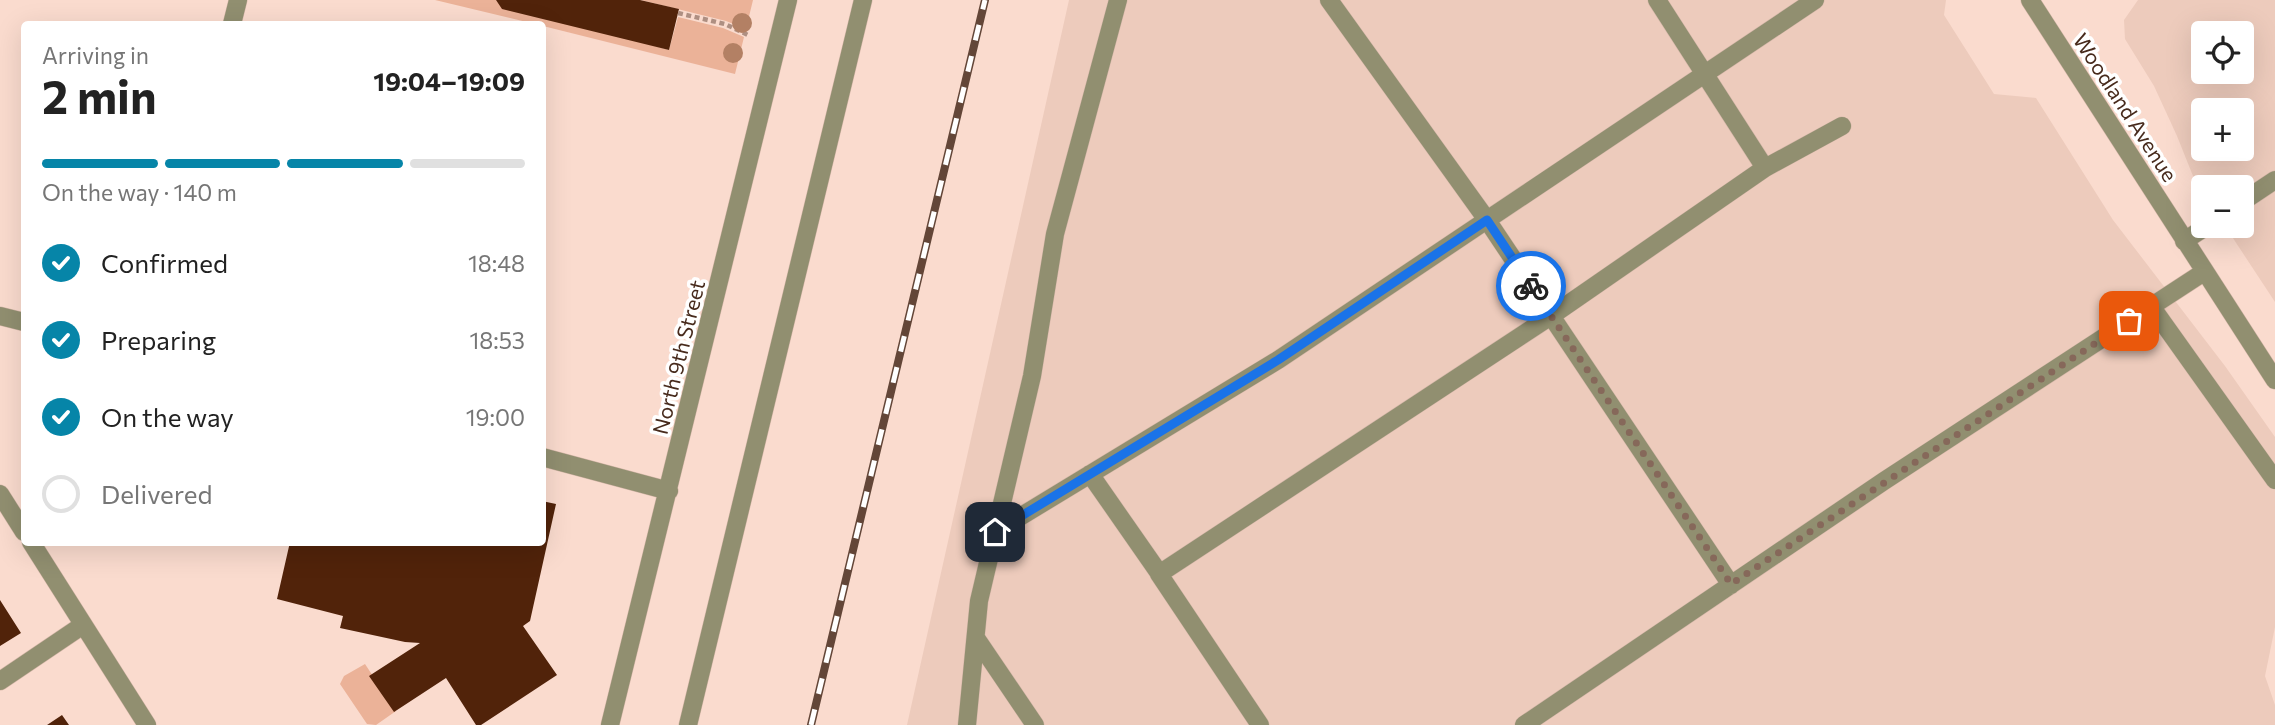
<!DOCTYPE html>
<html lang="en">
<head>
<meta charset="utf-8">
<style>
  body { margin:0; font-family:Commissioner,sans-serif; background:#f6f6f6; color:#222; height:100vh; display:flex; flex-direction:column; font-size:26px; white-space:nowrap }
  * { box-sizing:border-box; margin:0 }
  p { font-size:23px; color:#767676 }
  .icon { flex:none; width:38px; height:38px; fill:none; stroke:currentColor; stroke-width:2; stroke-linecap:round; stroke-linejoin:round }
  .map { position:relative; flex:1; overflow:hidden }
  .side { position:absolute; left:21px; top:21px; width:525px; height:525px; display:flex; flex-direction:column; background:#fff; border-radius:7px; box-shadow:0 7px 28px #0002 }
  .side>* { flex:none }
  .fabs { position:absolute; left:2191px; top:21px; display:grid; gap:14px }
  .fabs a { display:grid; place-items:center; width:63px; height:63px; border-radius:7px; background:#fff; box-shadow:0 7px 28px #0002; font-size:35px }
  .pin { position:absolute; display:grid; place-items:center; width:60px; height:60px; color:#fff; margin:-30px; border-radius:14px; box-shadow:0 4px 10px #0006 }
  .courier { position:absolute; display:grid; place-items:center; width:70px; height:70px; margin:-35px; border:5px solid #1a73e8; border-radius:50%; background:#fff; color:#222; box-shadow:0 2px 9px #0007 }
  .overview em { font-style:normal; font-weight:700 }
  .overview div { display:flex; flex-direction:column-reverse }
  .overview { display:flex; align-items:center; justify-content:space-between; height:119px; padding:0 21px }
  h1 { font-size:46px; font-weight:700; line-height:52px }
  .bar { display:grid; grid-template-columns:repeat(4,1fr); gap:10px 7px; align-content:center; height:84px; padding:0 21px }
  .bar i { height:9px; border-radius:5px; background:#e0e0e0 }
  .bar .on { background:#0685a8 }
  .bar p { grid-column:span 4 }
  ol { padding:0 21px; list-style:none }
  li { display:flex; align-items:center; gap:21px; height:77px }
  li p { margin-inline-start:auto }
  li .icon { padding:7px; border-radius:50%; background:#0685a8; color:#fff; stroke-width:4 }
  li:last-child { color:#767676 }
  li i { width:38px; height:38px; border:4px solid #e0e0e0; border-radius:50% }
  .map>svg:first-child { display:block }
</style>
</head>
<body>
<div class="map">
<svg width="2275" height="725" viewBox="0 0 2275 725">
  <rect width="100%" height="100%" fill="#fadbce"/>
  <path fill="#edcbbc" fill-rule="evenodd" d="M1069 0H1946L1944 15 1994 94 2036 98 2113 220 2225 366 2275 437V627L2265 676 2275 705V725H907Z
    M2138 0H2275V302L2225 226H2242V187H2203V193L2193 176 2177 136 2154 86 2125 39 2124 20ZM2203 33H2242V72H2203ZM2203 110H2242V149H2203Z"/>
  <path fill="#ebb298" d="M435 0H496L669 50 678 17 723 28 744 37 735 74 543 26 542 24H535Z
    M641 0H753L746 29 726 21Z
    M365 664 396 711 376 725 367 724 340 684 344 676Z"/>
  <path fill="#51230a" d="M496 0H640L679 9 669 50 502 9Z
    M542 501 556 504 530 621 523 626 557 675 481 725H476L446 678 394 712 369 676 420 643 405 642 340 628 343 616 277 599 290 542H542Z
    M0 600 21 633 0 646Z
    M62 715 69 725H47Z"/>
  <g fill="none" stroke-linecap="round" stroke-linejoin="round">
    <defs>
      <path id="minor" d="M1329 0 1487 220 1731 585
        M1657 0 1765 168 1842 126
        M2030 0 2275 380
        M232 24 238 0
        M2242 202 2275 180
        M2184 241 2207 226
        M2151 306 2275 480
        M0 316 24 322
        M542 457 669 491
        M1090 474 1159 573
        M0 494 24 532
        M995 532 1278 360 1815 0
        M31 542 147 725
        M976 638 1035 725
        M0 681 83 625
        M610 725 788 0
        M688 725 863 0
        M967 725 979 601 1032 376 1055 234 1118 0
        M1260 725 1159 574 1551 316 1765 168
        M1524 725 1884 481 2204 272"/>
    </defs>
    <use href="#minor" stroke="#d6b8aa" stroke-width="19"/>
    <path stroke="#ae8f82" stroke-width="4.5" stroke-dasharray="5 3.5" stroke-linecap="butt" d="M678 13 725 24 748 35"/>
    <use href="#minor" stroke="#918f70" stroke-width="18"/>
    <defs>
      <path id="rail" d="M811 725 985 0"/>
    </defs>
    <use href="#rail" stroke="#634638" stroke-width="8"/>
    <use href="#rail" stroke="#fff" stroke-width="5" stroke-dasharray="16" stroke-linecap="butt"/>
  </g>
  <g fill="#b38064">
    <circle cx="742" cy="23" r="10"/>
    <circle cx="733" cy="53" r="10"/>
  </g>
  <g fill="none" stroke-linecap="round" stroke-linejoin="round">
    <path stroke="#86685a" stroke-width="7" stroke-dasharray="0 12.6" d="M1531 286 1731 584 2129 321"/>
    <path stroke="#1a73e8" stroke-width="9" d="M995 532 1278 360 1487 220 1531 286"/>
  </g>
  <g text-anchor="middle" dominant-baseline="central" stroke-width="7" stroke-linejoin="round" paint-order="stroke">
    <g font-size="21" fill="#472a1c" stroke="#fff">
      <text transform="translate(2126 107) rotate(57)">Woodland Avenue</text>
      <text transform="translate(678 357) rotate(-76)">North 9th Street</text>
    </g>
  </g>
</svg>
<div class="fabs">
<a><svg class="icon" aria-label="locate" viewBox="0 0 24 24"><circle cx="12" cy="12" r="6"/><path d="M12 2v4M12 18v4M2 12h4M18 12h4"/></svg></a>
<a>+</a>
<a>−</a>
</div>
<div class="pin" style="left:2129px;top:321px;background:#ea580c"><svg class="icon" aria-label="bag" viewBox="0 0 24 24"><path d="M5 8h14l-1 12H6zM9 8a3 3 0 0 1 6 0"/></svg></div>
<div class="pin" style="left:995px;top:532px;background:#1f2937"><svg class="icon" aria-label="home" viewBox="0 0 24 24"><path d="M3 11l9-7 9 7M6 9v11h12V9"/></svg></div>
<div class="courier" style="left:1531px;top:286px"><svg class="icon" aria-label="bike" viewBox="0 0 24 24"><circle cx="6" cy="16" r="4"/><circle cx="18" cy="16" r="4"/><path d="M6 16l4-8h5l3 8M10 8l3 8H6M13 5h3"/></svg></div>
<section class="side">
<div class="overview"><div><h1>2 min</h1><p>Arriving in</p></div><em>19:04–19:09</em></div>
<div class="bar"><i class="on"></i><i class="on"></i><i class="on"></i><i></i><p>On the way · 140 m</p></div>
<ol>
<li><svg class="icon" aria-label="check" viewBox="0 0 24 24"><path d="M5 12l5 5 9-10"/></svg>Confirmed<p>18:48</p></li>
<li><svg class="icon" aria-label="check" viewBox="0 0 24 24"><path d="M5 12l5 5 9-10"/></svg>Preparing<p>18:53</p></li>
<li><svg class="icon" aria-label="check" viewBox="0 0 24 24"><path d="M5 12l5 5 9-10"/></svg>On the way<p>19:00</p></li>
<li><i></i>Delivered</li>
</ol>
</section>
</div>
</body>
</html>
